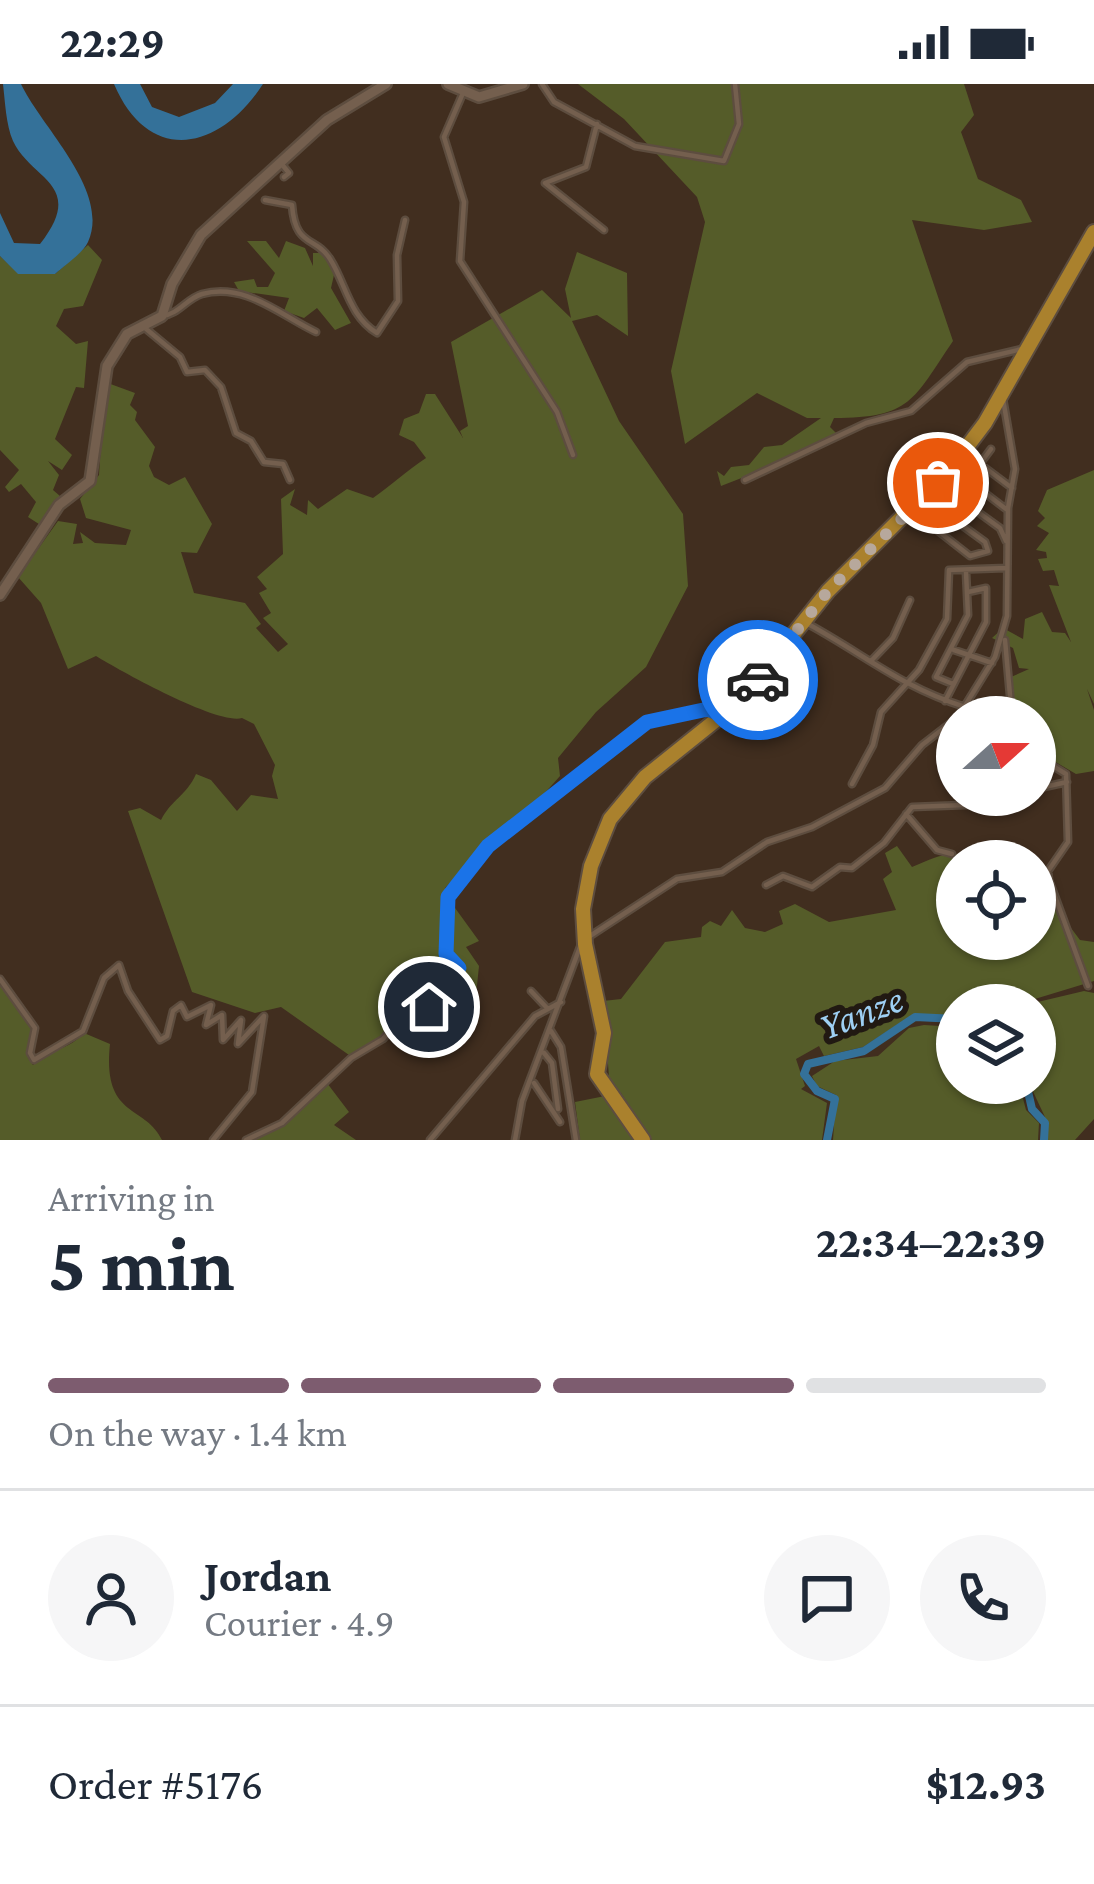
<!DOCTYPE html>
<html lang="en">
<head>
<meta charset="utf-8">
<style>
  body { margin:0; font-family:"Crimson Pro",serif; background:#f6f6f7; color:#1f2937; height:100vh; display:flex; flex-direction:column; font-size:45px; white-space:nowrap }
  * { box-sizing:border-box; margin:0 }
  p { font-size:39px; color:#747a83 }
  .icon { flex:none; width:66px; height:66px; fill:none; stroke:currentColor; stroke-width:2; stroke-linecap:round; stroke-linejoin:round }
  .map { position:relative; height:1056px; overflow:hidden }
  .sheet { display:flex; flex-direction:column; background:#fff; flex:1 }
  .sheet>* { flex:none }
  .needle { width:78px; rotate:69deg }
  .buttons { position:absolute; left:936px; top:612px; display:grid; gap:24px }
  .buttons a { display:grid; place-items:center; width:120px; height:120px; border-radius:50%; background:#fff; box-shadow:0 3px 9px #0004; font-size:60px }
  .pin { position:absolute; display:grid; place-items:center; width:102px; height:102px; color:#fff; margin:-51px; border:6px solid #fff; border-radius:50%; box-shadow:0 3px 12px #0007 }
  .courier { position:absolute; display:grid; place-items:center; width:120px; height:120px; margin:-60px; border:9px solid #1a73e8; border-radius:50%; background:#fff; color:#222; box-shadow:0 3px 15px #0007 }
  .summary em { font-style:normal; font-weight:700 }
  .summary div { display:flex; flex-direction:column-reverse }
  .summary { display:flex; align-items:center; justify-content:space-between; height:204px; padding:0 48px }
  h1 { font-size:78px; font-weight:700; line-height:90px }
  .bar { display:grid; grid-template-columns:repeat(4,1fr); gap:18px 12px; align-content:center; height:144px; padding:0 48px }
  .bar i { height:15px; border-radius:9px; background:#e0e1e3 }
  .bar .active { background:#7d5c6f }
  .bar p { grid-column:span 4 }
  .line { display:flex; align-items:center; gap:30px; padding:0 48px; border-top:3px solid #e0e1e3 }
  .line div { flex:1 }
  .round { display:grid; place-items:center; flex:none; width:126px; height:126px; border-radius:63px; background:#f6f6f7 }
  .status { display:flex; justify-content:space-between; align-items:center; height:84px; padding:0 60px; background:#fff; direction:ltr }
  .status svg { height:33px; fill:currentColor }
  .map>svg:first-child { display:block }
</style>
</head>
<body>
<div class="status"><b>22:29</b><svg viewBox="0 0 49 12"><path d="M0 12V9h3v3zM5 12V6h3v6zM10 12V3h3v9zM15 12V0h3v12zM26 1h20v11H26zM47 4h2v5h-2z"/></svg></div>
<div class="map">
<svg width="1094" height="1056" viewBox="0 0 1094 1056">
  <rect width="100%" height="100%" fill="#412e1f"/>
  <path fill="#555c29" d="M578 0H964L974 31 961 48 978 95 1021 116 1032 138 984 146 912 136 953 257C913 316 911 334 834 334L830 343 838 351 826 361 721 402 717 387 724 392 731 383 749 381 764 363 782 361 821 334H807L757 309 685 360 671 287 705 138 697 113 624 35Z
    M247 157H266L279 174 286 157 305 164 313 182V169H325L334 191 331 204 351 239 335 246 317 224 304 234 284 227 289 214 239 207 234 198 254 195 257 203H268L275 189Z
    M88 161 102 176 83 222 64 225 56 242 76 260 88 257 84 304 76 303 55 355 72 371 62 386 48 377 59 391 53 406 60 412 42 442 28 433 36 418 21 400 9 408 5 403 19 386 0 366V172L19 190H55Z
    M577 168 627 189 628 252 597 231 572 237 619 337 683 430 688 502 646 583 596 628 558 674 560 692C524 734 482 764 445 804L443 872 456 885 424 923 406 927 385 950 349 971 281 923 255 929 192 908 128 727 140 724 161 736C171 716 187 711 196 690L211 696 237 727 251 711 278 715 272 692 275 681 254 640 242 634C218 641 122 588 96 572L68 585 41 519 18 493 58 437 77 440 73 460 83 459 80 448 95 459 126 461 131 446 86 434 80 415 99 391 105 298 135 309 130 321 137 328 135 336 155 363 149 382 154 393 169 401 185 393 212 440 197 469 181 468 194 509 245 519 261 540 256 544 278 568 288 560 263 534 271 529 259 509 267 505 257 493 283 470 281 415 295 405 290 421 307 431 308 416 318 425 347 405 373 414C392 401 406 387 426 374L414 358 399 351 404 335 419 329 426 310H435L463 354 460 347 468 342 451 258 542 206 571 234 565 205Z
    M1094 386V620L1087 605 1094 626V687L1076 690 1035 666V633H1016L1011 593 1029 585 1019 584 1013 564 992 554 1003 544 1023 555 1025 535 1042 528 1052 548 1065 549 1071 558 1049 501 1059 502 1054 486 1043 487 1038 475 1047 474 1046 468 1036 466 1049 449 1037 442 1045 434 1038 427 1047 406Z
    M897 762 912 783C934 774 954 762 975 777H957V855H1035V814H1051L1061 840H1068L1080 856 1094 858V897L1015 921H957V932L912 931 863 963 824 972 819 962 796 975 805 1002 801 1005 827 1019 822 1056H652L621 1009 610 1005 603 917 621 915 665 858 701 853 702 843 710 837 721 842 732 826 745 844 765 848 783 840 779 827 795 820 829 838 896 826 883 795 892 788 885 769Z
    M450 817 479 857 466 863 479 882 476 911 461 915 447 929 449 936 431 930 462 885 448 868Z
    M0 897 34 945 28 973 33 981C49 966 70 965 84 949L110 960C102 1035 145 1020 162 1056H0Z
    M1084 907 1094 909V1035L1075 1056H1047L1045 1033 1029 999H1035V921H1025Z
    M924 941 957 943V999H1019L1026 1026 1039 1039 1038 1056H833L836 1011 817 1002 812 992 835 977 878 972 909 944Z
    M327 999 349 1028 334 1041 356 1056H251L284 1041Z
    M605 1012 639 1056H580L575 1018Z"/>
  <path fill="#347199" d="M3 0H21C41 43 111 107 88 158 83 169 65 181 55 190H18L0 172V129L14 159 40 160C87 100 31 96 13 57 6 41 5 17 3 0Z
    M114 0H140L152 23 179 33 215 19 233 0H263C220 67 149 82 114 0Z"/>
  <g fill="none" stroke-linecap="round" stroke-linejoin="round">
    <path stroke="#347199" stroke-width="8" d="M1026 999 1032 1025 1045 1039 1044 1056
      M827 1056 835 1015 817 1007 804 990 808 980 864 967 915 933 957 935"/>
    <defs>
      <path id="street" d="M542 0 554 18 635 62 724 77 739 40 735 0
        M463 9 444 53 464 118 460 177 557 328 573 371
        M597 40 586 83 545 99 604 146
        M280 78 289 89 284 93
        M265 116 292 121C295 164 316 152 330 175 346 200 349 232 377 249L398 217 397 171 405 136
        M162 232C179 230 186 215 202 210 245 198 280 231 316 248
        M145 244 180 273 187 288 205 286 221 303 236 349 251 357 264 378 283 380 290 396
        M980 380 1012 404
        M745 396 866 339 911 327 967 278 1022 265
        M968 396 1006 425
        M938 399 1000 444 1006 457
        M941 426 985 458 988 467 970 472 933 443 991 365
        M808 540C865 571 901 603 965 623
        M1005 556 1012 633
        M954 566 992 579
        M871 577 893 554 910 516
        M953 600 936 593 968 531 966 488
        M945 617 986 538V504L968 508
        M958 633 995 573 1007 532 1008 424 1015 385 1003 315
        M1035 671 1066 690 1068 758 1048 787 1049 796 1088 902
        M852 700 873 661 881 628 919 586 947 535 949 486 1006 484
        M1035 705 1067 698
        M906 730 937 766 952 770
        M766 801 783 792 812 803 840 783 852 784 884 759 912 723 991 720 1014 711
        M590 852 677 795 722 788 767 758 812 743 885 704 922 661 957 634
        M0 895 35 944 30 969 34 976 83 947 104 894 119 881 128 907 160 956 167 952 173 927 181 921 187 933 211 921 206 941 222 931 223 956 241 936 238 960 264 932 252 1008 213 1056
        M531 907 547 924
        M551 947 561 963 576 1056
        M544 969 552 979 558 1025
        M534 999 560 1038
        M246 1056 282 1039 351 974 383 955 403 932 429 923 459 884 446 870 448 813 489 762 647 638 708 625 720 629
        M430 1056 535 932 561 918
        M515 1056 522 1017 580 863"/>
      <path id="secondary" d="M448 0 479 13 523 0
        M0 511 59 421 90 397 107 282 127 250 162 232 172 200 201 151 327 36 386 0"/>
      <path id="highway" d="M643 1056 597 990 604 949 585 860 583 825 591 782 610 735 645 693 741 616 828 507 951 384 985 339 1094 148"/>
    </defs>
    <use href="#street" stroke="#5d4d3f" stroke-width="9"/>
    <use href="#secondary" stroke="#5d4d3f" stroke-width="14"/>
    <use href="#highway" stroke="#5d4d3f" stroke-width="18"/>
    <use href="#street" stroke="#745f4e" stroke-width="4.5"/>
    <use href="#secondary" stroke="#745f4e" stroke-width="9"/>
    <use href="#highway" stroke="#aa812d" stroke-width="14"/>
  </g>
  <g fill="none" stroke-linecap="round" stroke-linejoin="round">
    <path stroke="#b7a89c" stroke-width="12" stroke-dasharray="0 21.6" d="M758 596 828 507 938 399"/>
    <path stroke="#1a73e8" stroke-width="15" d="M429 923 459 884 446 870 448 813 488 762 647 638 708 625 725 632 758 596"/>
  </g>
  <g text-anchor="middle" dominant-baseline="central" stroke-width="12" stroke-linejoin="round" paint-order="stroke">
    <g font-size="39" font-style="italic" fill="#9ecff3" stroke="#211912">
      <text transform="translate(861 928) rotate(-21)">Yanze</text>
    </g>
  </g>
</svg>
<div class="buttons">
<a><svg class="needle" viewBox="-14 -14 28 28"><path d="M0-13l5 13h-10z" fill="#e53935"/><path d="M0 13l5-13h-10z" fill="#747a83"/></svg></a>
<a><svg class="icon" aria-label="locate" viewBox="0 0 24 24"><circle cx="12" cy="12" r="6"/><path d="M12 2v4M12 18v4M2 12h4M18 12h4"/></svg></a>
<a><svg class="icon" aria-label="layers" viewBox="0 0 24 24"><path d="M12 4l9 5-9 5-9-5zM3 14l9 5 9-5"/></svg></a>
</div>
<div class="pin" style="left:938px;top:399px;background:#ea580c"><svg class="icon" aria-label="bag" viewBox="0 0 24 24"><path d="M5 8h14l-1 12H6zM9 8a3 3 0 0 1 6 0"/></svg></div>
<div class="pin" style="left:429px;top:923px;background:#1f2937"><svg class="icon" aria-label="home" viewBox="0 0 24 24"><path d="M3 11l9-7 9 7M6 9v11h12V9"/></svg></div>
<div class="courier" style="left:758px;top:596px"><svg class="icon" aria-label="car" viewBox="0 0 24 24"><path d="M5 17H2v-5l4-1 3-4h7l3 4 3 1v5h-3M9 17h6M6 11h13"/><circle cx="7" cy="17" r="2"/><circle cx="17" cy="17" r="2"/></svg></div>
</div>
<section class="sheet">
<div class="summary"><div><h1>5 min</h1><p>Arriving in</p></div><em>22:34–22:39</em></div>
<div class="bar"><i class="active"></i><i class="active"></i><i class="active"></i><i></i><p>On the way · 1.4 km</p></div>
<div class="line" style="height:216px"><a class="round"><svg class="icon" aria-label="person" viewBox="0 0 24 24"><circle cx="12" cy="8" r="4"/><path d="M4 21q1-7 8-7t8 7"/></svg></a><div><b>Jordan</b><p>Courier · 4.9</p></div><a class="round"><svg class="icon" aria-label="chat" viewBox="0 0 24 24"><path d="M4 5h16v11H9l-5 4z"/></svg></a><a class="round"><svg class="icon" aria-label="phone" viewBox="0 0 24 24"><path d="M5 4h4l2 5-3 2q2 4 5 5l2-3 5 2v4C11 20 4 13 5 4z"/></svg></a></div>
<div class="line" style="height:156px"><div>Order #5176</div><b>$12.93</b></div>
</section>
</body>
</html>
